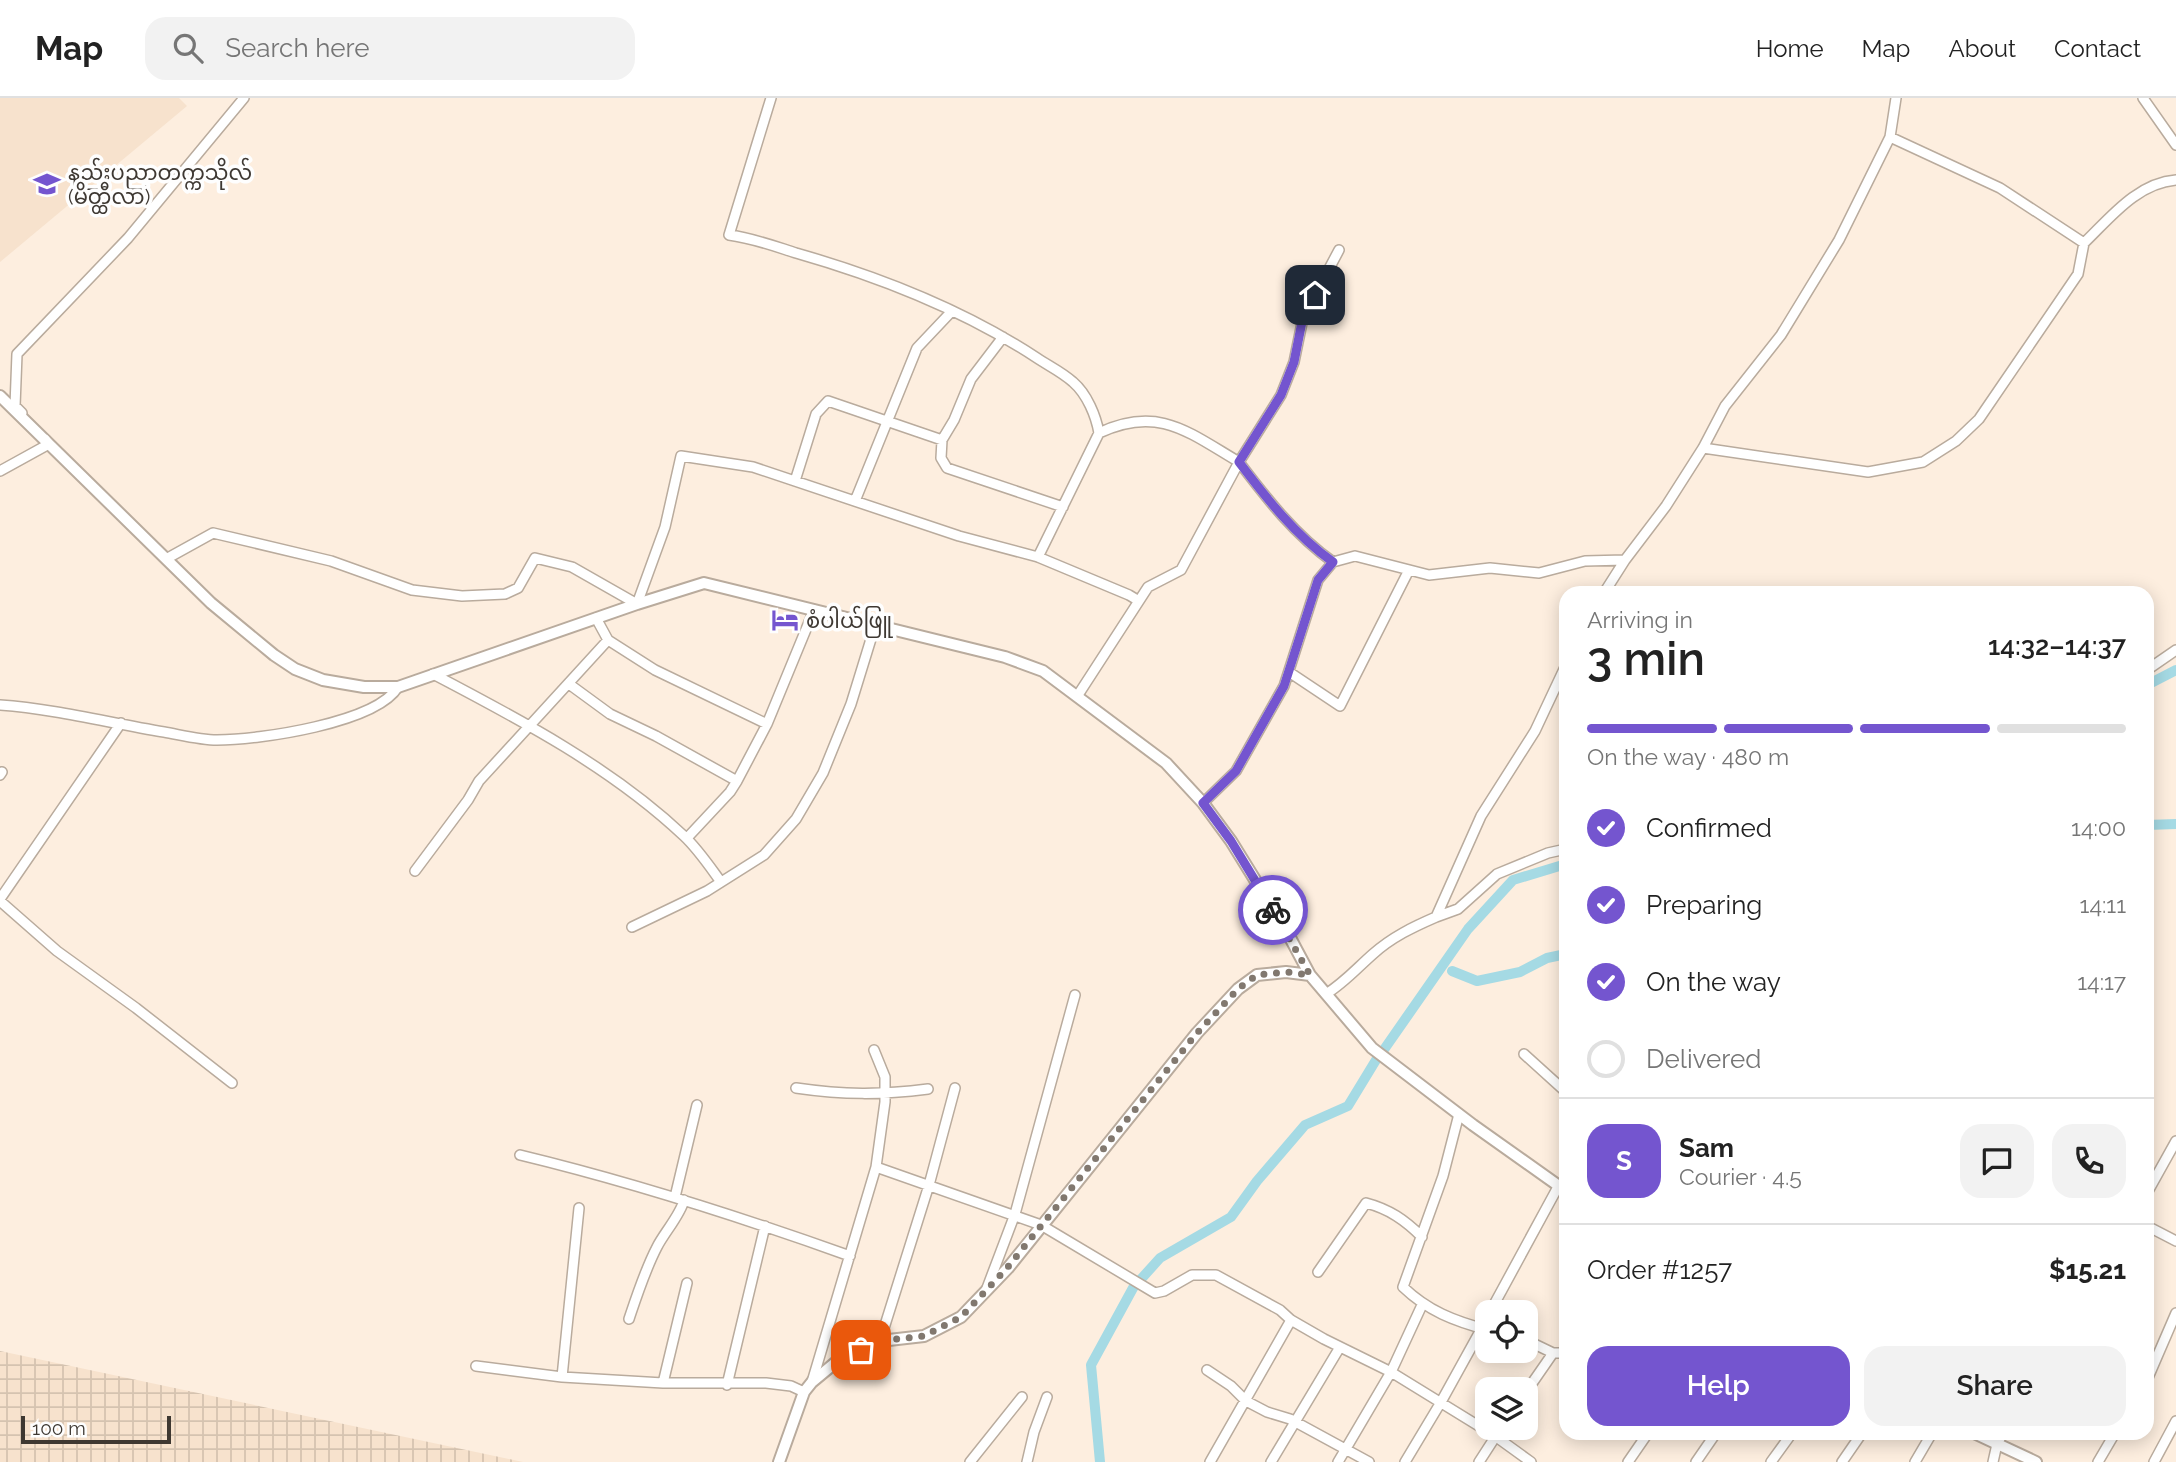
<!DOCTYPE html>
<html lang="en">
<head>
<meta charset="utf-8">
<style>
  body { margin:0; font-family:Raleway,"Noto Sans Myanmar",sans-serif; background:#f2f2f2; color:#222; height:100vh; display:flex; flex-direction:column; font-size:26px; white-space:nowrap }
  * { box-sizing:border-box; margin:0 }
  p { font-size:23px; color:#767676 }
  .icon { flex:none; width:38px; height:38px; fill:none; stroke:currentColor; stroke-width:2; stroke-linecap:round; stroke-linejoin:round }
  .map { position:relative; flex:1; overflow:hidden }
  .sheet { position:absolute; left:1559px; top:488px; width:595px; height:854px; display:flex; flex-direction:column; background:#fff; border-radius:21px; box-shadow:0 4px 18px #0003 }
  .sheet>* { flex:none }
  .buttons { position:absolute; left:1475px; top:1202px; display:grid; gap:14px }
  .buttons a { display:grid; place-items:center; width:63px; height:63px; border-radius:14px; background:#fff; box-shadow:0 4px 18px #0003; font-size:35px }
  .scale { position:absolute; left:21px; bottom:18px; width:150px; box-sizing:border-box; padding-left:7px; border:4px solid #3e3832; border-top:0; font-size:19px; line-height:24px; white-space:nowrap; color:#3e3832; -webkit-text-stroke:5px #fefefe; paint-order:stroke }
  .pin { position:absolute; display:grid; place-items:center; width:60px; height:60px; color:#fff; margin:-30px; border-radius:14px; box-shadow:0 4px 10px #0006 }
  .courier { position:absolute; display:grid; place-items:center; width:70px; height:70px; margin:-35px; border:5px solid #7455cf; border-radius:50%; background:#fff; color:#222; box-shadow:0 2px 9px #0007 }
  .head em { font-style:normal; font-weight:600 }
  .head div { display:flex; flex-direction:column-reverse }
  .head { display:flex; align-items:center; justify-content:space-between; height:119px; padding:0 28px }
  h1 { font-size:46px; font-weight:600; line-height:52px }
  .bar { display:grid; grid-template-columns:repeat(4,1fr); gap:10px 7px; align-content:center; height:84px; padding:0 28px }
  .bar i { height:9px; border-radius:5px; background:#e0e0e0 }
  .bar .on { background:#7455cf }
  .bar p { grid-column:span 4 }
  .line { display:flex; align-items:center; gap:18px; padding:0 28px; border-top:2px solid #e0e0e0 }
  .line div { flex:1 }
  .round { display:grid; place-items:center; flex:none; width:74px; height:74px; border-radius:21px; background:#f2f2f2 }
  ol { padding:0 28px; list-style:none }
  li { display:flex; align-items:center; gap:21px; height:77px }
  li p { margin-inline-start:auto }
  li .icon { padding:7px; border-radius:50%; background:#7455cf; color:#fff; stroke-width:4 }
  li:last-child { color:#767676 }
  li i { width:38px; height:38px; border:4px solid #e0e0e0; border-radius:50% }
  .action { display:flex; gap:14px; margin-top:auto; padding:14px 28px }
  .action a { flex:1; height:80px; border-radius:21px; background:#7455cf; color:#fff; font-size:28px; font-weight:600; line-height:80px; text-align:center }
  .action a+a { background:#f2f2f2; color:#222 }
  header { display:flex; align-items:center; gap:42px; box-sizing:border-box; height:98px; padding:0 35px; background:#fff; border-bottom:2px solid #e0e0e0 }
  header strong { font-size:33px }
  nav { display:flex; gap:38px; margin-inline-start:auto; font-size:24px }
  .search { width:490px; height:63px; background:#f2f2f2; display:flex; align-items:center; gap:18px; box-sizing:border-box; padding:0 24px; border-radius:21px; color:#767676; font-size:26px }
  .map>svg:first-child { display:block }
</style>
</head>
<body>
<header>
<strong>Map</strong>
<div class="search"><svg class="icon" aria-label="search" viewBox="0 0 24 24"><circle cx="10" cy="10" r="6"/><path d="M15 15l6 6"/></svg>Search here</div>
<nav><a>Home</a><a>Map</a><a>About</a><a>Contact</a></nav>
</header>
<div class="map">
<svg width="2176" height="1364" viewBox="0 0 2176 1364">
  <defs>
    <pattern id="industrial-grid" width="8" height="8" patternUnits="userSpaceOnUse" patternTransform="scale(1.75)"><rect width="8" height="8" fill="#f7e2cd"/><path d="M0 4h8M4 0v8" fill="none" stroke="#d5c3b0"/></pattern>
  </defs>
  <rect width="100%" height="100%" fill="#fdeedf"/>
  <path fill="#f7e2cd" d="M0 0H179L187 8 0 164Z"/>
  <path fill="url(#industrial-grid)" d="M0 1253 523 1364H0Z"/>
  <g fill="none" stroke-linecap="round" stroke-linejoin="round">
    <path stroke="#a5dae4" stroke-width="10" d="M2147 587 2176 572
      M2147 727 2176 726
      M1452 873 1477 883 1520 874 1547 860 1566 856
      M1383 953 1468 831 1513 782 1566 766
      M1100 1364 1091 1267 1133 1190 1160 1160 1231 1119 1257 1083 1305 1027 1348 1008 1376 962"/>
    <defs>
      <path id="minor" d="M771 0 729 137C753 140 774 148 796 155 880 179 964 212 1037 260 1049 268 1062 274 1073 284 1087 296 1096 318 1099 335 1158 307 1188 334 1239 364L1281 297 1294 264 1303 220 1339 152
        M2143 0 2176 47
        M1890 39 2000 90 2084 145C2110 120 2137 85 2176 82
        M22 315 15 308 17 256 128 140 244 0
        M942 342 941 360 947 370 1063 409
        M1703 350 1868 374 1923 364 1956 343 1979 321 2078 176 2084 145
        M0 373 49 346 45 341
        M795 383 816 316 828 303 942 342 954 322 971 281 1003 239
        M855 403 917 250 952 213
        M1038 459 1099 335
        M166 461 213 435 331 463 412 492 462 498 505 496 518 490 535 460 572 469 637 506 665 429 681 358 753 369 959 438 1038 459 1129 497 1139 503
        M1604 495 1625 462 1666 408 1703 350 1725 308 1781 237 1839 142 1890 39 1896 0
        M608 542 655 572 767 626
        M2147 572 2176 552
        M1289 574 1340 608 1409 472
        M433 576C521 622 612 670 684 738 698 751 710 769 721 784
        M569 586 610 616 656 638 737 683
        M1078 597 1148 489 1181 472 1239 364C1267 401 1295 437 1333 464
        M0 607C56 611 109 625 164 634 181 637 200 642 217 642 259 642 376 625 398 589
        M0 677 2 674
        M1203 705 1236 673 1284 588 1318 482 1333 464 1355 458 1429 477 1490 470 1539 475 1585 463 1625 462
        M687 740 730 694 737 683 767 626 814 512
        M415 773 468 702 479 683 608 542 596 520
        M0 801 121 625
        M0 803 57 853 136 910 232 985
        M1436 819 1458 811 1497 776 1548 755 1566 751
        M632 829 707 793 764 757 796 721 823 675 851 606 875 528
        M1326 896C1344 885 1357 870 1373 856 1392 839 1413 829 1436 819L1481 718 1535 633 1566 567
        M1524 956 1566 994
        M796 990C844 997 881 997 928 991
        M1459 1016 1443 1078 1403 1189C1428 1213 1454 1223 1488 1232
        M520 1057C632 1084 741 1119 850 1158
        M876 1069 1041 1127 1155 1195 1164 1193 1192 1177H1216L1280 1212 1291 1222 1324 1241 1391 1274 1495 1338 1531 1364
        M2147 1095 2176 1043
        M675 1099 697 1007
        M2147 1128 2176 1143
        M1318 1174 1366 1105C1389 1111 1405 1122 1422 1139
        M987 1190 1015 1116 1075 897
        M1490 1214 1559 1087
        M629 1221C637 1197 645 1172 657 1149 664 1135 681 1116 684 1102
        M1526 1242 1553 1255H1566
        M880 1243 929 1087 955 990
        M476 1268 562 1279 663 1285H766L791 1288 804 1294
        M1207 1272 1231 1288 1246 1303 1267 1314 1290 1321 1369 1364
        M562 1279 579 1110
        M2147 1282 2176 1215
        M812 1284 876 1069 885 1004V979L874 952
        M663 1285 687 1185
        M727 1287 765 1128
        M1526 1294 1553 1255
        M970 1364 1022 1299
        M1027 1364 1034 1334 1047 1299
        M1210 1364 1291 1222
        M1271 1364 1340 1249
        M1338 1364 1391 1274 1422 1207
        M1405 1364 1441 1304 1488 1219
        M1479 1364 1501 1330
        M1628 1364 1648 1335
        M1696 1364 1716 1335
        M1771 1364 1792 1335
        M1842 1364 1862 1335
        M1915 1364 1932 1335
        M1993 1364 1997 1346 2003 1335
        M2098 1364 2115 1335
        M2154 1364 2176 1323"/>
      <path id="tertiary" d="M0 298 211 505 274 557 295 571 323 582 364 589H398L637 506 704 485 1005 559 1043 573 1166 665 1203 705 1231 743 1286 832 1310 877 1372 950 1473 1027 1566 1093
        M1974 1335 2036 1364
        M779 1364 804 1294 812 1284 841 1260 880 1243 924 1238 961 1219 1008 1170 1197 935 1238 891 1257 877 1286 874 1310 877"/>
    </defs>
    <use href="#minor" stroke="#b9ab9d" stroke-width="12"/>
    <use href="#tertiary" stroke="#b9ab9d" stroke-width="14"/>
    <use href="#minor" stroke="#fff" stroke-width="9"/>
    <use href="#tertiary" stroke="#fff" stroke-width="10"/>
  </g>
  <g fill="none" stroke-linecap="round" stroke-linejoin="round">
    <path stroke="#81786f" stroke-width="7" stroke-dasharray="0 12.6" d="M861 1252 880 1243 924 1238 961 1219 1007 1170 1197 935 1238 891 1257 877 1286 874 1310 877 1273 812"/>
    <path stroke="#7455cf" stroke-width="9" d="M1273 812 1231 743 1203 705 1236 673 1284 588 1318 482 1333 464C1295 437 1267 401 1239 364L1281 297 1294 264 1303 219 1315 197"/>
  </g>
  <defs>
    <symbol id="university-bare" viewBox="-9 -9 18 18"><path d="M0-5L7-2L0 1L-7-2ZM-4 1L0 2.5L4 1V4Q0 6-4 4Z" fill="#7455cf" stroke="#fefefe" stroke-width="2.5" paint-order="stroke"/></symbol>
    <symbol id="hotel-bare" viewBox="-9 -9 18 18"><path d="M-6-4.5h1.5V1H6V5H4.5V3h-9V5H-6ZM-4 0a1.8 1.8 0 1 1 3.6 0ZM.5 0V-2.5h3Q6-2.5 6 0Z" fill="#7455cf" stroke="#fefefe" stroke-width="2.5" paint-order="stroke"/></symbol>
  </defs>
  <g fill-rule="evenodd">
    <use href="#university-bare" x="28" y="67" width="38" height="38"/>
    <use href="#hotel-bare" x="766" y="503" width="38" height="38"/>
  </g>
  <g text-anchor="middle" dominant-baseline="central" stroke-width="7" stroke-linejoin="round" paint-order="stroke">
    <g font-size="21" fill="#3e3832" stroke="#fefefe" text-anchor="start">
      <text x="68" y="74">နည်းပညာတက္ကသိုလ်<tspan x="68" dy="24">(မိတ္ထီလာ)</tspan></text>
      <text x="806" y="522">စံပါယ်ဖြူ</text>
    </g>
  </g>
</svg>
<div class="buttons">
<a><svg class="icon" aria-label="locate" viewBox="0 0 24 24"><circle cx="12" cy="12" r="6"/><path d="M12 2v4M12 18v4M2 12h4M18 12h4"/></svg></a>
<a><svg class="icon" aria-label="layers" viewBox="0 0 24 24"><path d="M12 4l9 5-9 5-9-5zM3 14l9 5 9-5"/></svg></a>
</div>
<div class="scale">100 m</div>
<div class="pin" style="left:861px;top:1252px;background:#ea580c"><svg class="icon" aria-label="bag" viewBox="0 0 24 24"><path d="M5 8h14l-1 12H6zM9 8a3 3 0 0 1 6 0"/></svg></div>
<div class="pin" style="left:1315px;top:197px;background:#1f2937"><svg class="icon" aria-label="home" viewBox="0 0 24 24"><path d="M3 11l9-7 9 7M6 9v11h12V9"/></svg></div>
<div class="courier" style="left:1273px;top:812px"><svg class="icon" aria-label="bike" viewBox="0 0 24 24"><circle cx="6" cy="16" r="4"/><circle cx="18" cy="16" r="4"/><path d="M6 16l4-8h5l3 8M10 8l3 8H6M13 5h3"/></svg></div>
<section class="sheet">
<div class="head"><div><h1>3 min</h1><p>Arriving in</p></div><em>14:32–14:37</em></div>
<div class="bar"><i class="on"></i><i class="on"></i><i class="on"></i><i></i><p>On the way · 480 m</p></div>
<ol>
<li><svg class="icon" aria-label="check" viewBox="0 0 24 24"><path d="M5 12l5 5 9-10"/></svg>Confirmed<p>14:00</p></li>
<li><svg class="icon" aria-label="check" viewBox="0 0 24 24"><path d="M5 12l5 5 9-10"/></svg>Preparing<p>14:11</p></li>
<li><svg class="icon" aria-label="check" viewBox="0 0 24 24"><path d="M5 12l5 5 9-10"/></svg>On the way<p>14:17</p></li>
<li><i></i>Delivered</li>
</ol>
<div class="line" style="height:126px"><b class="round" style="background:#7455cf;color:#fff">S</b><div><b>Sam</b><p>Courier · 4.5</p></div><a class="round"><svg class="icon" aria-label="chat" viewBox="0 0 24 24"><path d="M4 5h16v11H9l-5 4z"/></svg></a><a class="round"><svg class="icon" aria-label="phone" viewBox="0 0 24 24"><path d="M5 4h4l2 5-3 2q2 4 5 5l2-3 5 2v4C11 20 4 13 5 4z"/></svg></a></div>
<div class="line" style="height:91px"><div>Order #1257</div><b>$15.21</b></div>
<div class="action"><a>Help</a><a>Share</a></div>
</section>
</div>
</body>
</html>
